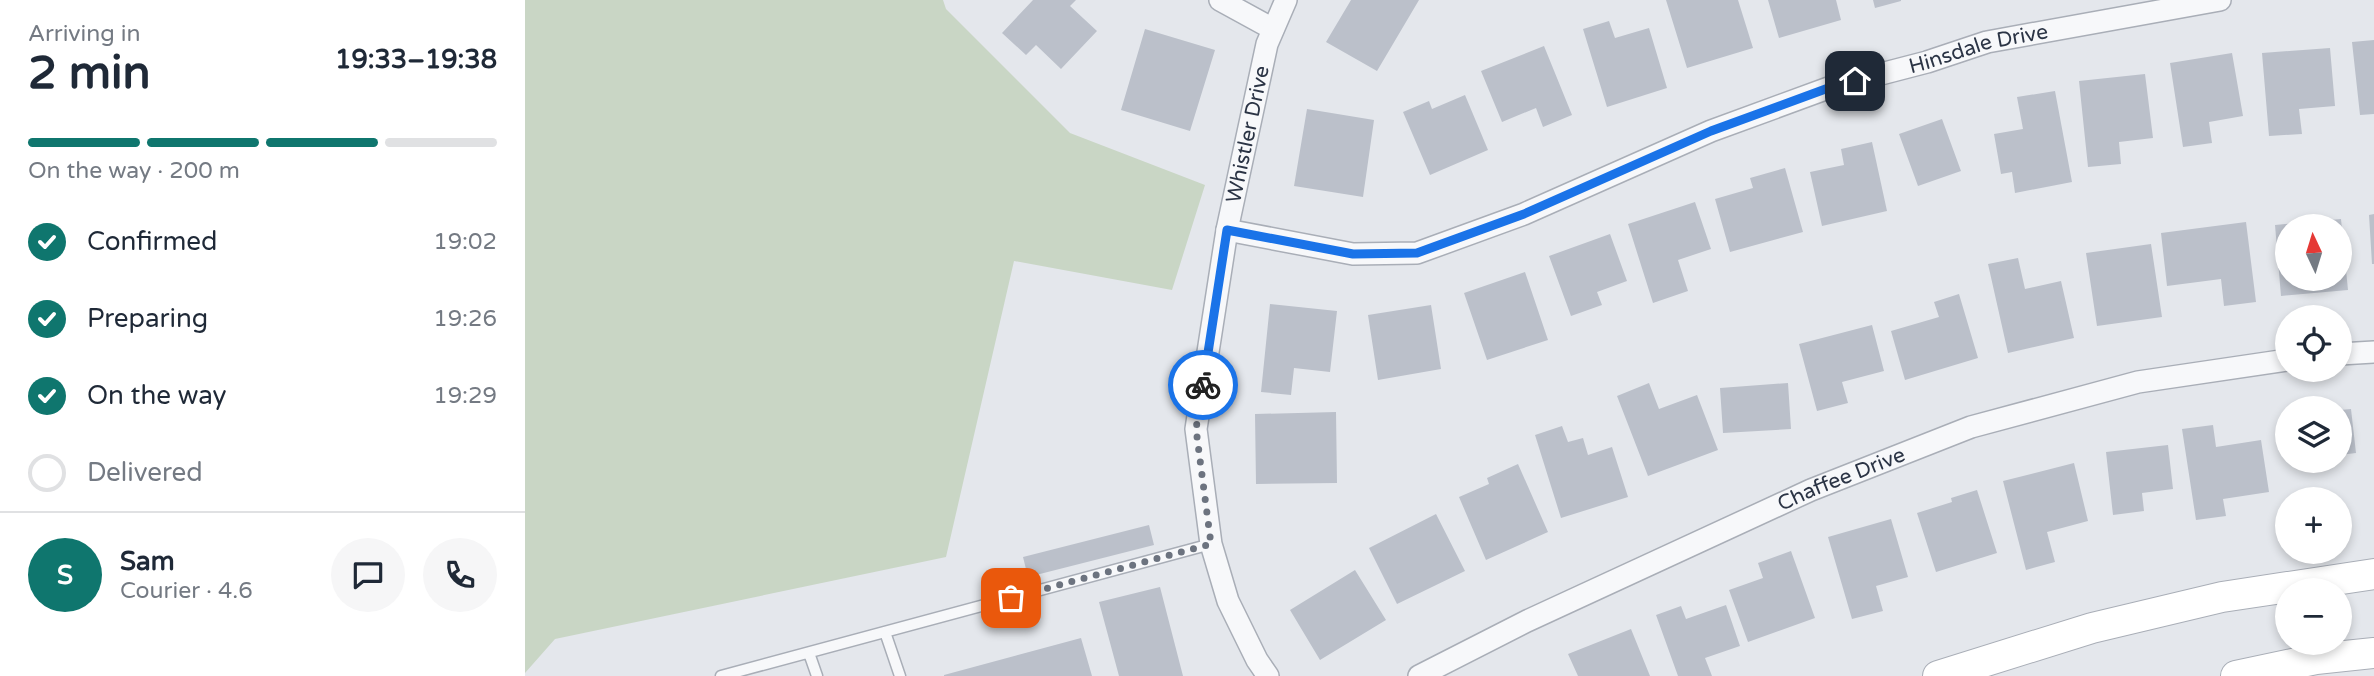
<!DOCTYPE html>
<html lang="en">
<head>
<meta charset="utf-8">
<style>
  body { margin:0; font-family:"Varela Round",sans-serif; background:#f6f6f7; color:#1f2937; height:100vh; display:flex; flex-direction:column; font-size:26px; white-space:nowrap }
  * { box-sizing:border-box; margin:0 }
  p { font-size:23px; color:#747a83 }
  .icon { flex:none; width:38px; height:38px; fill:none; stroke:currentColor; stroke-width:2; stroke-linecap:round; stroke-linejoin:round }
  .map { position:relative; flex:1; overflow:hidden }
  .side { display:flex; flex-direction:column; background:#fff; width:525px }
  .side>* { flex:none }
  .needle { width:46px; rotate:356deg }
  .controls { position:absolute; left:1750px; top:214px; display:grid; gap:14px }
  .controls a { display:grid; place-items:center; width:77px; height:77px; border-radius:50%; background:#fff; box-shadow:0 4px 10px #0003; font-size:35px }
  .pin { position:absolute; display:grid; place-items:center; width:60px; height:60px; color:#fff; margin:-30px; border-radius:14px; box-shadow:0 4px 10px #0006 }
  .courier { position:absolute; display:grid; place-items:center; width:70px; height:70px; margin:-35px; border:5px solid #1a73e8; border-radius:50%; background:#fff; color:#222; box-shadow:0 2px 9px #0007 }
  .overview em { font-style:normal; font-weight:700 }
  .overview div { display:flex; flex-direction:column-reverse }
  .overview { display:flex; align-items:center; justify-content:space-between; height:119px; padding:0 28px }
  h1 { font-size:46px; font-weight:700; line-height:52px }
  .bar { display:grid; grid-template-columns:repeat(4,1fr); gap:10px 7px; align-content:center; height:84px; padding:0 28px }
  .bar i { height:9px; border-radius:5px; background:#e0e1e3 }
  .bar .on { background:#0f766e }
  .bar p { grid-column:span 4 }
  .line { display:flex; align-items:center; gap:18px; padding:0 28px; border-top:2px solid #e0e1e3 }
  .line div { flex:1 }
  .round { display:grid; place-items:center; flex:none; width:74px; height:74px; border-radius:37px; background:#f6f6f7 }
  ol { padding:0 28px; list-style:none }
  li { display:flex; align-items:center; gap:21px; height:77px }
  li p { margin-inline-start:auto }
  li .icon { padding:7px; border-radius:50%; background:#0f766e; color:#fff; stroke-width:4 }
  li:last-child { color:#747a83 }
  li i { width:38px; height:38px; border:4px solid #e0e1e3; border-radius:50% }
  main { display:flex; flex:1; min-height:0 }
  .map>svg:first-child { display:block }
</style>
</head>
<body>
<main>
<section class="side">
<div class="overview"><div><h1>2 min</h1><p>Arriving in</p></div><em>19:33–19:38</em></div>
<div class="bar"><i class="on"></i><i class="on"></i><i class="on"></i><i></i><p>On the way · 200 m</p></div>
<ol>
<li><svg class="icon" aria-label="check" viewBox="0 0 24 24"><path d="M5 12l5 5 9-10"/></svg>Confirmed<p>19:02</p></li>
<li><svg class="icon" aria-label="check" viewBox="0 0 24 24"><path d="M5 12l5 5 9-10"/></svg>Preparing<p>19:26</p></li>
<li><svg class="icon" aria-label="check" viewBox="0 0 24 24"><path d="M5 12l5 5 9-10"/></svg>On the way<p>19:29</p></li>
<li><i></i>Delivered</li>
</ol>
<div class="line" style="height:126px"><b class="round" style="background:#0f766e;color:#fff">S</b><div><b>Sam</b><p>Courier · 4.6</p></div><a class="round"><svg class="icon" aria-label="chat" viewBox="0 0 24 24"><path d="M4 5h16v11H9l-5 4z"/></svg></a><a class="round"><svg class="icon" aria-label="phone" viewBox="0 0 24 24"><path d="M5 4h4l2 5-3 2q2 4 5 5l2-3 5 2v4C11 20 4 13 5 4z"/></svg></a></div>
</section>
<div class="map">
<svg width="1849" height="676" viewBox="0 0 1849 676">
  <rect width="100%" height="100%" fill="#e4e7ec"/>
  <path fill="#c9d6c5" d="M0 0H418L421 9 545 133 680 185 647 290 489 261 421 557 30 639 0 673Z"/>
  <path fill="#bbc0ca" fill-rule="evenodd" d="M508 0H551L545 6 572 31 536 69 511 45 501 55 477 33Z
    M826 0H894L852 71 801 42Z
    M1141 0H1213L1228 48 1162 68Z
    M1243 0H1311L1316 20 1254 38Z
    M1348 0H1376V1L1350 8Z
    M1084 21 1090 38 1124 28 1142 88 1082 107 1058 29Z
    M620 29 690 50 665 131 596 110Z
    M1849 40V114L1835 115 1827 42Z
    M1019 46 1047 115 1018 127 1011 108 977 122 956 71Z
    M1805 48 1810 106 1774 109 1777 134 1744 136 1737 53Z
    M1707 53 1718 116 1684 122 1687 143 1658 147 1645 63Z
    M1620 74 1628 138 1594 142 1596 164 1563 167 1554 81Z
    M1530 91 1547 182 1490 193 1487 172 1476 174 1469 134 1498 129 1492 97Z
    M940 95 963 150 905 175 878 112 904 101 907 109Z
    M782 109 849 120 838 197 769 186Z
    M1417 119 1436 171 1393 186 1374 134Z
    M1347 142 1362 211 1297 226 1285 172 1319 165 1316 149Z
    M1260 168 1278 232 1205 252 1190 199 1228 188 1225 178Z
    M1170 202 1186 249 1153 260 1163 291 1128 303 1103 224Z
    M1849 214V264H1847L1844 215Z
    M1816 219 1823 290 1756 296 1750 225ZM1762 226H1815V278H1762Z
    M1721 222 1731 302 1699 306 1696 279 1642 286 1636 233Z
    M1085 234 1102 281 1072 292 1077 305 1046 316 1024 256Z
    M1626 244 1637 317 1572 326 1561 253Z
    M1493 258 1500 289 1536 281 1549 338 1483 353 1463 264Z
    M1000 272 1023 340 962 360 939 293Z
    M1434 294 1453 358 1380 380 1366 331 1414 317 1409 302Z
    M745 304 812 311 805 372 769 368 766 395 736 392Z
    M906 305 916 369 853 380 843 315Z
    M1347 325 1359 371 1317 382 1323 403 1292 411 1274 344Z
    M1124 383 1134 409 1172 395 1193 450 1123 476 1092 396Z
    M1263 383 1266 429 1198 433 1195 388Z
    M1826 409 1831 453 1815 455V410Z
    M811 412 812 483 731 484 730 414Z
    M1688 425 1691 447 1736 440 1744 492 1698 499 1701 516 1671 520 1657 429Z
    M1037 426 1043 442 1058 438 1063 455 1087 447 1103 497 1036 518 1010 435Z
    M1643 445 1648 489 1617 493 1619 511 1588 515 1581 452Z
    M1549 463 1563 521 1522 532 1530 562 1501 570 1478 481Z
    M993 464 1023 532 961 560 934 497 964 484 962 478Z
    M1452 490 1472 553 1411 572 1392 513 1427 502 1426 498Z
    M911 514 940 571 872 604 844 548Z
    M1366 519 1383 577 1351 586 1358 611 1327 619 1303 537Z
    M624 525 629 545 503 577 498 557Z
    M1266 551 1290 618 1223 642 1204 590 1238 578 1233 563Z
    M830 570 861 620 795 660 765 610Z
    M635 587 658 676H594L574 602Z
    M1201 605 1215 646 1180 658 1187 676H1153L1131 615 1156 606 1161 619Z
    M1106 629 1125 676H1053L1043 654Z
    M556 638 567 676H419V675Z"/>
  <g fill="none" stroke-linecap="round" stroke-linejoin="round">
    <defs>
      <path id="lane" d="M360 632 375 676
        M284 653 292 676
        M196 676 686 544"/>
      <g id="street">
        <path d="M695 0 748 29"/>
        <path id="s1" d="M702 230 828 254 892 253 999 214 1186 131 1306 87 1402 62 1462 42 1695 0"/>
        <path d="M1815 354 1849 352"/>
        <path id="s2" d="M743 676 732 660 703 601 686 544 671 429 702 230 742 44 761 0"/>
        <path id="s3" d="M894 676 1002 621 1286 490 1446 427 1613 382 1762 360"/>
      </g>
      <path id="secondary" d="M1413 676 1567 628 1697 597 1849 574
        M1711 676 1791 659 1849 653"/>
    </defs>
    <use href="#lane" stroke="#a9aeb7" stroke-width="13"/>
    <use href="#street" stroke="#a9aeb7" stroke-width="24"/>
    <use href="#secondary" stroke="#a9aeb7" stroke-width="32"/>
    <use href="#lane" stroke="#f7f8fa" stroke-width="10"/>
    <use href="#street" stroke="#f7f8fa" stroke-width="21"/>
    <use href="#secondary" stroke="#fff" stroke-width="30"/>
  </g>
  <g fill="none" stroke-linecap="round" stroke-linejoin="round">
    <path stroke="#6c737f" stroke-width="7" stroke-dasharray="0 12.6" d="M486 598 686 544 671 429 678 385"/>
    <path stroke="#1a73e8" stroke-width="9" d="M678 385 702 230 828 254 892 253 999 214 1186 131 1306 87 1330 81"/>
  </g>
  <g text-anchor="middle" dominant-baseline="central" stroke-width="5" stroke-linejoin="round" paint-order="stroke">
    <g font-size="21" fill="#2b3445" stroke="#f4f6f9">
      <text stroke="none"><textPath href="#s1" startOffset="791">Hinsdale Drive</textPath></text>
      <text stroke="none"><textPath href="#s2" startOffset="560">Whistler Drive</textPath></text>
      <text stroke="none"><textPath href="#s3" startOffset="466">Chaffee Drive</textPath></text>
    </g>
  </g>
</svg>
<div class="controls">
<a><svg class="needle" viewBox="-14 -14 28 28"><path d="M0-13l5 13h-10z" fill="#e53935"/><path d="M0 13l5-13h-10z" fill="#747a83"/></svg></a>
<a><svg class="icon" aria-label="locate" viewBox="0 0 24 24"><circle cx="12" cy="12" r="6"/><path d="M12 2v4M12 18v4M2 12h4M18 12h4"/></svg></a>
<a><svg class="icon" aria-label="layers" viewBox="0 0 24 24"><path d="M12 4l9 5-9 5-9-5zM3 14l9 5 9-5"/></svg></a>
<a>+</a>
<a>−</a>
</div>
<div class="pin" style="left:486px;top:598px;background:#ea580c"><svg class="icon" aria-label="bag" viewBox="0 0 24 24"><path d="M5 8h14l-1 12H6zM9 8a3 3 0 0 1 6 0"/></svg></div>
<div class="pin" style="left:1330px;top:81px;background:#1f2937"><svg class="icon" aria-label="home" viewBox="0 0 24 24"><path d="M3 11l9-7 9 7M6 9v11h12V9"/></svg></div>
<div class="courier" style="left:678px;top:385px"><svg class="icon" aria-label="bike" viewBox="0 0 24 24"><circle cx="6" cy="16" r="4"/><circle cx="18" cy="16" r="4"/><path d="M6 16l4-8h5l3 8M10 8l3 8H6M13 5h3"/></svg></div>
</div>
</main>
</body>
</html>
